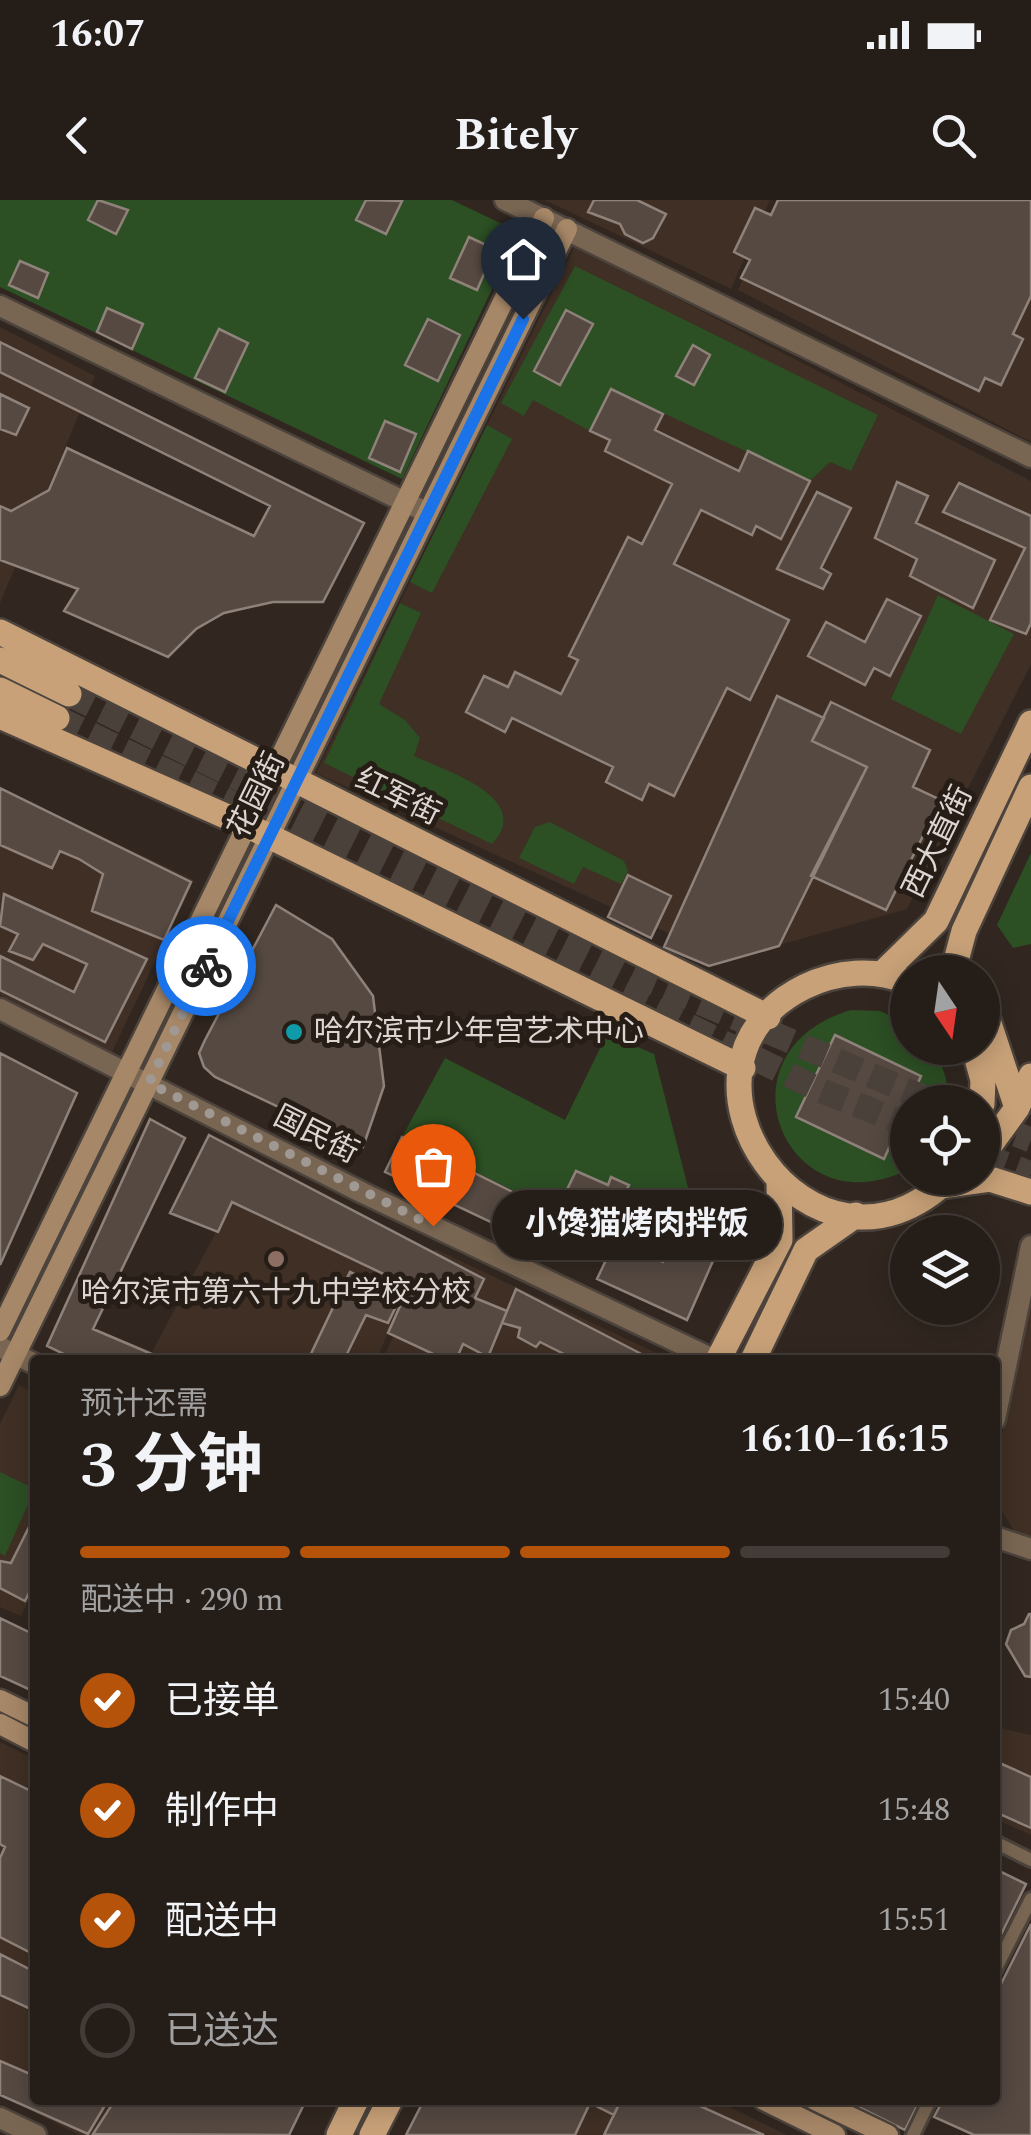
<!DOCTYPE html>
<html lang="zh">
<head>
<meta charset="utf-8">
<style>
  body { margin:0; font-family:Spectral,"Noto Sans SC",serif; background:#2d2621; color:#f1f3f6; height:100vh; display:flex; flex-direction:column; font-size:38px; white-space:nowrap }
  * { box-sizing:border-box; margin:0 }
  p { font-size:32px; color:#a3a2a2 }
  .icon { flex:none; width:55px; height:55px; fill:none; stroke:currentColor; stroke-width:2; stroke-linecap:round; stroke-linejoin:round }
  .map { position:relative; flex:1; overflow:hidden }
  .drawer { position:absolute; left:30px; top:1155px; width:970px; height:750px; display:flex; flex-direction:column; background:#251d18; border-radius:10px; box-shadow:0 5px 25px #0003,0 0 0 2px #423b37 }
  .drawer>* { flex:none }
  .needle { width:65px; rotate:167deg }
  .tools { position:absolute; left:890px; top:755px; display:grid; gap:20px }
  .tools a { display:grid; place-items:center; width:110px; height:110px; border-radius:50%; background:#251d18; box-shadow:0 5px 25px #0003,0 0 0 2px #423b37; font-size:50px }
  .pin { position:absolute; display:grid; place-items:center; width:85px; height:85px; color:#fff; margin:-102px -42px; border-radius:50% 50% 50% 0; rotate:-45deg; box-shadow:0 0 10px #0007 }
  .pin .icon { rotate:45deg }
  .courier { position:absolute; display:grid; place-items:center; width:100px; height:100px; margin:-50px; border:8px solid #1a73e8; border-radius:50%; background:#fff; color:#222; box-shadow:0 2px 12px #0007 }
  .bubble { position:absolute; height:70px; border-radius:35px; background:#251d18; box-shadow:0 5px 25px #0003,0 0 0 2px #423b37; font-size:32px; font-weight:700; line-height:70px; text-align:center }
  .overview em { font-style:normal; font-weight:700 }
  .overview div { display:flex; flex-direction:column-reverse }
  .overview { display:flex; align-items:center; justify-content:space-between; height:170px; padding:0 50px }
  h1 { font-size:65px; font-weight:700; line-height:75px }
  .bar { display:grid; grid-template-columns:repeat(4,1fr); gap:15px 10px; align-content:center; height:120px; padding:0 50px }
  .bar i { height:12px; border-radius:8px; background:#423b37 }
  .bar .active { background:#b45309 }
  .bar p { grid-column:span 4 }
  ol { padding:0 50px; list-style:none }
  li { display:flex; align-items:center; gap:30px; height:110px }
  li p { margin-inline-start:auto }
  li .icon { padding:10px; border-radius:50%; background:#b45309; color:#fff; stroke-width:4 }
  li:last-child { color:#a3a2a2 }
  li i { width:55px; height:55px; border:5px solid #423b37; border-radius:50% }
  .status { display:flex; justify-content:space-between; align-items:center; height:70px; padding:0 50px; background:#251d18; direction:ltr }
  .status svg { height:28px; fill:currentColor }
  header { display:flex; justify-content:space-between; align-items:center; height:130px; padding:0 50px; background:#251d18; font-size:45px; font-weight:700 }
  .map>svg:first-child { display:block }
</style>
</head>
<body>
<div class="status"><b>16:07</b><svg viewBox="0 0 49 12"><path d="M0 12V9h3v3zM5 12V6h3v6zM10 12V3h3v9zM15 12V0h3v12zM26 1h20v11H26zM47 4h2v5h-2z"/></svg></div>
<header><svg class="icon" aria-label="back" viewBox="0 0 24 24"><path d="M15 5l-7 7 7 7"/></svg>Bitely<svg class="icon" aria-label="search" viewBox="0 0 24 24"><circle cx="10" cy="10" r="6"/><path d="M15 15l6 6"/></svg></header>
<div class="map">
<svg width="1031" height="1935" viewBox="0 0 1031 1935">
  <rect width="100%" height="100%" fill="#312720"/>
  <path fill="#3f2f24" d="M545 0H770L731 89Z
    M779 0H1031V242L738 90Z
    M575 46 1031 281V464L907 709 727 760 316 573Z
    M0 127 95 176 0 403Z
    M0 588 194 680 112 852 0 795Z
    M232 1002 409 1086 376 1160H166L151 1154Z
    M435 1049 671 1160H382Z
    M1031 1097V1337L1014 1331 995 1300V1268Z
    M19 1185 35 1193V1388L21 1416 0 1407V1224Z
    M995 1527 1031 1535V1635L995 1619Z
    M0 1542 35 1559V1593L0 1666Z
    M35 1678V1900H301L283 1935H79L0 1895V1698Z
    M572 1900H715L787 1935H554Z"/>
  <path fill="#2c4f24" d="M0 0H452L519 32 402 279 0 87Z
    M575 66 878 215 851 271 830 262 810 281 611 189 590 231 533 200 524 216 501 203Z
    M487 225 512 239 432 393 410 382Z
    M938 395 1014 434 961 534 891 499Z
    M400 403 421 413 379 504 405 520 420 538 414 556C446 571 535 598 492 644L324 563Z
    M550 622 624 661 628 671 621 684 583 667 574 684 519 658 535 627Z
    M1031 653V744L1013 748 997 725Z
    M851 810 880 811 907 823 908 848H932C942 864 950 882 947 902H908L907 970C785 1030 712 851 851 810Z
    M607 834 654 854 700 1035 682 1026 663 1062 402 937 445 858 565 920Z
    M0 1272 35 1289 5 1356 0 1353Z"/>
  <path fill="#554942" stroke="#8f827a" stroke-width="2.5" d="M98 0 128 10 116 34 88 20Z
    M366 0 402 1 386 34 356 20Z
    M594 0H637L666 14 653 38 643 43 625 34 620 24 588 12Z
    M778 0H1031V96L1013 134 1023 139 1001 185 985 178 979 191 741 78 750 60 734 52 755 8 771 15Z
    M469 37 495 49 477 90 450 78Z
    M20 61 48 73 38 98 9 85Z
    M107 108 143 124 132 149 97 132Z
    M566 110 593 124 560 185 534 171Z
    M428 119 460 135 438 181 405 165Z
    M219 129 248 143 225 192 195 178Z
    M0 142 364 323 323 402H273L224 413 196 429 168 457 64 411 78 389 0 360V306L11 311 49 290 67 248 254 336 270 306 0 172Z
    M693 145 710 155 694 185 676 176Z
    M611 189 663 214 655 230 739 271 748 251 810 281 781 339 756 326 752 335 701 310 674 364 789 420 750 500 727 488 674 596 649 584 642 600 606 582 613 567 512 518 505 532 466 512 484 476 508 487 515 472 561 494 578 460 569 456 628 337 642 344 672 284 605 251 610 240 590 231Z
    M0 194 29 208 16 235 0 229Z
    M385 221 416 234 400 272 369 258Z
    M897 282 928 296 916 323 995 360 973 408 910 376 917 359 875 338Z
    M959 283 1031 316V423L1026 434 990 420 1025 348 943 312Z
    M817 292 851 308 821 368 831 374 823 389 777 369Z
    M887 399 921 416 890 476 874 468 865 485 808 456 826 422 865 442Z
    M777 496 824 518 812 541 867 567 779 746 709 766 664 747Z
    M831 502 930 550 913 587 941 600 886 710 811 676 867 567 812 541Z
    M0 588 191 682 164 740 92 711 103 674 79 659 60 651 52 668 0 645Z
    M628 675 671 696 651 738 608 717Z
    M4 694 147 759 105 842 0 790V756L74 792 87 764 43 744 33 760 9 751 18 734 0 726Z
    M276 705 332 739 373 796 384 886 363 947 215 877 204 867 199 853 205 840Z
    M835 835 921 876 884 959 796 917Z
    M0 853 77 893 0 1065Z
    M150 919 185 938 93 1129 166 1160H76L47 1146Z
    M209 935 484 1079 475 1098 507 1111 488 1157 463 1144 456 1160H446L388 1133 409 1086 232 1002 218 1032 170 1013Z
    M402 937 579 1025 565 1057 385 972Z
    M576 971 608 985 611 977 629 985 612 1020 563 998Z
    M682 1025 720 1045 687 1120 597 1079 615 1041 663 1062Z
    M350 1072 401 1096 388 1123 366 1115 344 1160H308Z
    M516 1089 653 1160H576L540 1142 536 1147 518 1137 520 1128 502 1123Z
    M35 1315V1381L25 1401 0 1388V1361L11 1363Z
    M1029 1414H1031V1477L1025 1476 1006 1444 1011 1430 1024 1424Z
    M0 1418 35 1435V1492L0 1476Z
    M995 1561 1031 1577V1628L995 1612Z
    M0 1576 35 1593V1697L31 1705 35 1706V1755L0 1737V1658L5 1647 0 1644Z
    M995 1669 1026 1684 995 1747Z
    M1031 1724V1935H974L934 1917 943 1900H995V1796Z
    M0 1754 35 1772V1811L0 1795Z
    M0 1861 35 1876V1900H89L104 1907 88 1934 0 1895Z
    M115 1900H306L289 1935 93 1934Z
    M424 1900H621L614 1915 590 1903 575 1935H406Z
    M621 1900H687L764 1935H604Z
    M845 1900H920L905 1930Z"/>
  <g fill="none" stroke-linecap="round" stroke-linejoin="round">
    <path stroke="#4b413b" stroke-width="25" stroke-dasharray="25 12" stroke-linecap="butt" d="M69 494 633 774 934 902
      M57 518 820 890 908 925
      M982 921 1031 940
      M982 955 1031 974"/>
    <defs>
      <path id="pedestrian" d="M995 1642 1031 1660
        M995 1770 1031 1699
        M913 1935 930 1900"/>
      <path id="tertiary" d="M505 0 1031 257
        M0 106 428 313
        M0 809 363 993 715 1160
        M0 1147 35 1164
        M995 1219 1031 1046
        M995 1337 1031 1349
        M0 1918 36 1935"/>
      <path id="secondary" d="M0 1131 544 18
        M0 1186 567 29
        M0 1500 35 1517
        M0 1524 35 1542
        M764 1900 835 1935
        M815 1900 888 1935"/>
      <path id="primary" d="M0 432 768 817
        M0 460 69 494
        M0 490 57 518
        M0 516 248 626 743 868
        M953 772 964 731 1031 587
        M882 774 936 721 1031 523
        M908 782C874 768 837 771 804 787 644 868 813 1111 949 978
        M982 802 1017 908
        M974 848 983 880 982 904
        M982 956 1017 908 1031 876
        M940 986 990 979 1031 992
        M718 1160 780 1040 779 982
        M753 1160 806 1050 856 1015
        M339 1935 356 1900
        M372 1935 390 1900"/>
    </defs>
    <use href="#pedestrian" stroke="#4c433c" stroke-width="18"/>
    <use href="#tertiary" stroke="#4c433c" stroke-width="25"/>
    <use href="#secondary" stroke="#4c433c" stroke-width="25"/>
    <use href="#primary" stroke="#4c433c" stroke-width="30"/>
    <use href="#pedestrian" stroke="#796652" stroke-width="12"/>
    <use href="#tertiary" stroke="#796652" stroke-width="20"/>
    <use href="#secondary" stroke="#a68767" stroke-width="20"/>
    <use href="#primary" stroke="#c8a178" stroke-width="25"/>
  </g>
  <g fill="none" stroke-linecap="round" stroke-linejoin="round">
    <path stroke="#a09893" stroke-width="10" stroke-dasharray="0 18" d="M206 766 149 883 433 1026"/>
    <path stroke="#1a73e8" stroke-width="12" d="M206 766 523 119"/>
  </g>
  <circle fill="#0f9aa8" stroke="#271d17" stroke-width="4" cx="294" cy="832" r="10"/>
  <circle fill="#8d6e63" stroke="#271d17" stroke-width="4" cx="276" cy="1059" r="10"/>
  <g text-anchor="middle" dominant-baseline="central" stroke-width="10" stroke-linejoin="round" paint-order="stroke">
    <g font-size="30" fill="#dcd5d1" stroke="#271d17">
      <text transform="translate(257 595) rotate(-64)">花园街</text>
      <text transform="translate(398 597) rotate(26)">红军街</text>
      <text transform="translate(938 642) rotate(-64)">西大直街</text>
      <text transform="translate(316 935) rotate(27)">国民街</text>
    </g>
    <g font-size="30" fill="#dcd5d1" stroke="#271d17" text-anchor="start">
      <text x="314" y="832">哈尔滨市少年宫艺术中心</text>
      <text x="276" y="1093" text-anchor="middle">哈尔滨市第六十九中学校分校</text>
    </g>
  </g>
</svg>
<div class="tools">
<a><svg class="needle" viewBox="-14 -14 28 28"><path d="M0-13l5 13h-10z" fill="#e53935"/><path d="M0 13l5-13h-10z" fill="#a3a2a2"/></svg></a>
<a><svg class="icon" aria-label="locate" viewBox="0 0 24 24"><circle cx="12" cy="12" r="6"/><path d="M12 2v4M12 18v4M2 12h4M18 12h4"/></svg></a>
<a><svg class="icon" aria-label="layers" viewBox="0 0 24 24"><path d="M12 4l9 5-9 5-9-5zM3 14l9 5 9-5"/></svg></a>
</div>
<div class="pin" style="left:433px;top:1026px;background:#ea580c"><svg class="icon" aria-label="bag" viewBox="0 0 24 24"><path d="M5 8h14l-1 12H6zM9 8a3 3 0 0 1 6 0"/></svg></div>
<div class="pin" style="left:523px;top:119px;background:#1f2937"><svg class="icon" aria-label="home" viewBox="0 0 24 24"><path d="M3 11l9-7 9 7M6 9v11h12V9"/></svg></div>
<div class="courier" style="left:206px;top:766px"><svg class="icon" aria-label="bike" viewBox="0 0 24 24"><circle cx="6" cy="16" r="4"/><circle cx="18" cy="16" r="4"/><path d="M6 16l4-8h5l3 8M10 8l3 8H6M13 5h3"/></svg></div>
<div class="bubble" style="left:492px;top:990px;width:290px">小馋猫烤肉拌饭</div>
<section class="drawer">
<div class="overview"><div><h1>3 分钟</h1><p>预计还需</p></div><em>16:10–16:15</em></div>
<div class="bar"><i class="active"></i><i class="active"></i><i class="active"></i><i></i><p>配送中 · 290 m</p></div>
<ol>
<li><svg class="icon" aria-label="check" viewBox="0 0 24 24"><path d="M5 12l5 5 9-10"/></svg>已接单<p>15:40</p></li>
<li><svg class="icon" aria-label="check" viewBox="0 0 24 24"><path d="M5 12l5 5 9-10"/></svg>制作中<p>15:48</p></li>
<li><svg class="icon" aria-label="check" viewBox="0 0 24 24"><path d="M5 12l5 5 9-10"/></svg>配送中<p>15:51</p></li>
<li><i></i>已送达</li>
</ol>
</section>
</div>
</body>
</html>
